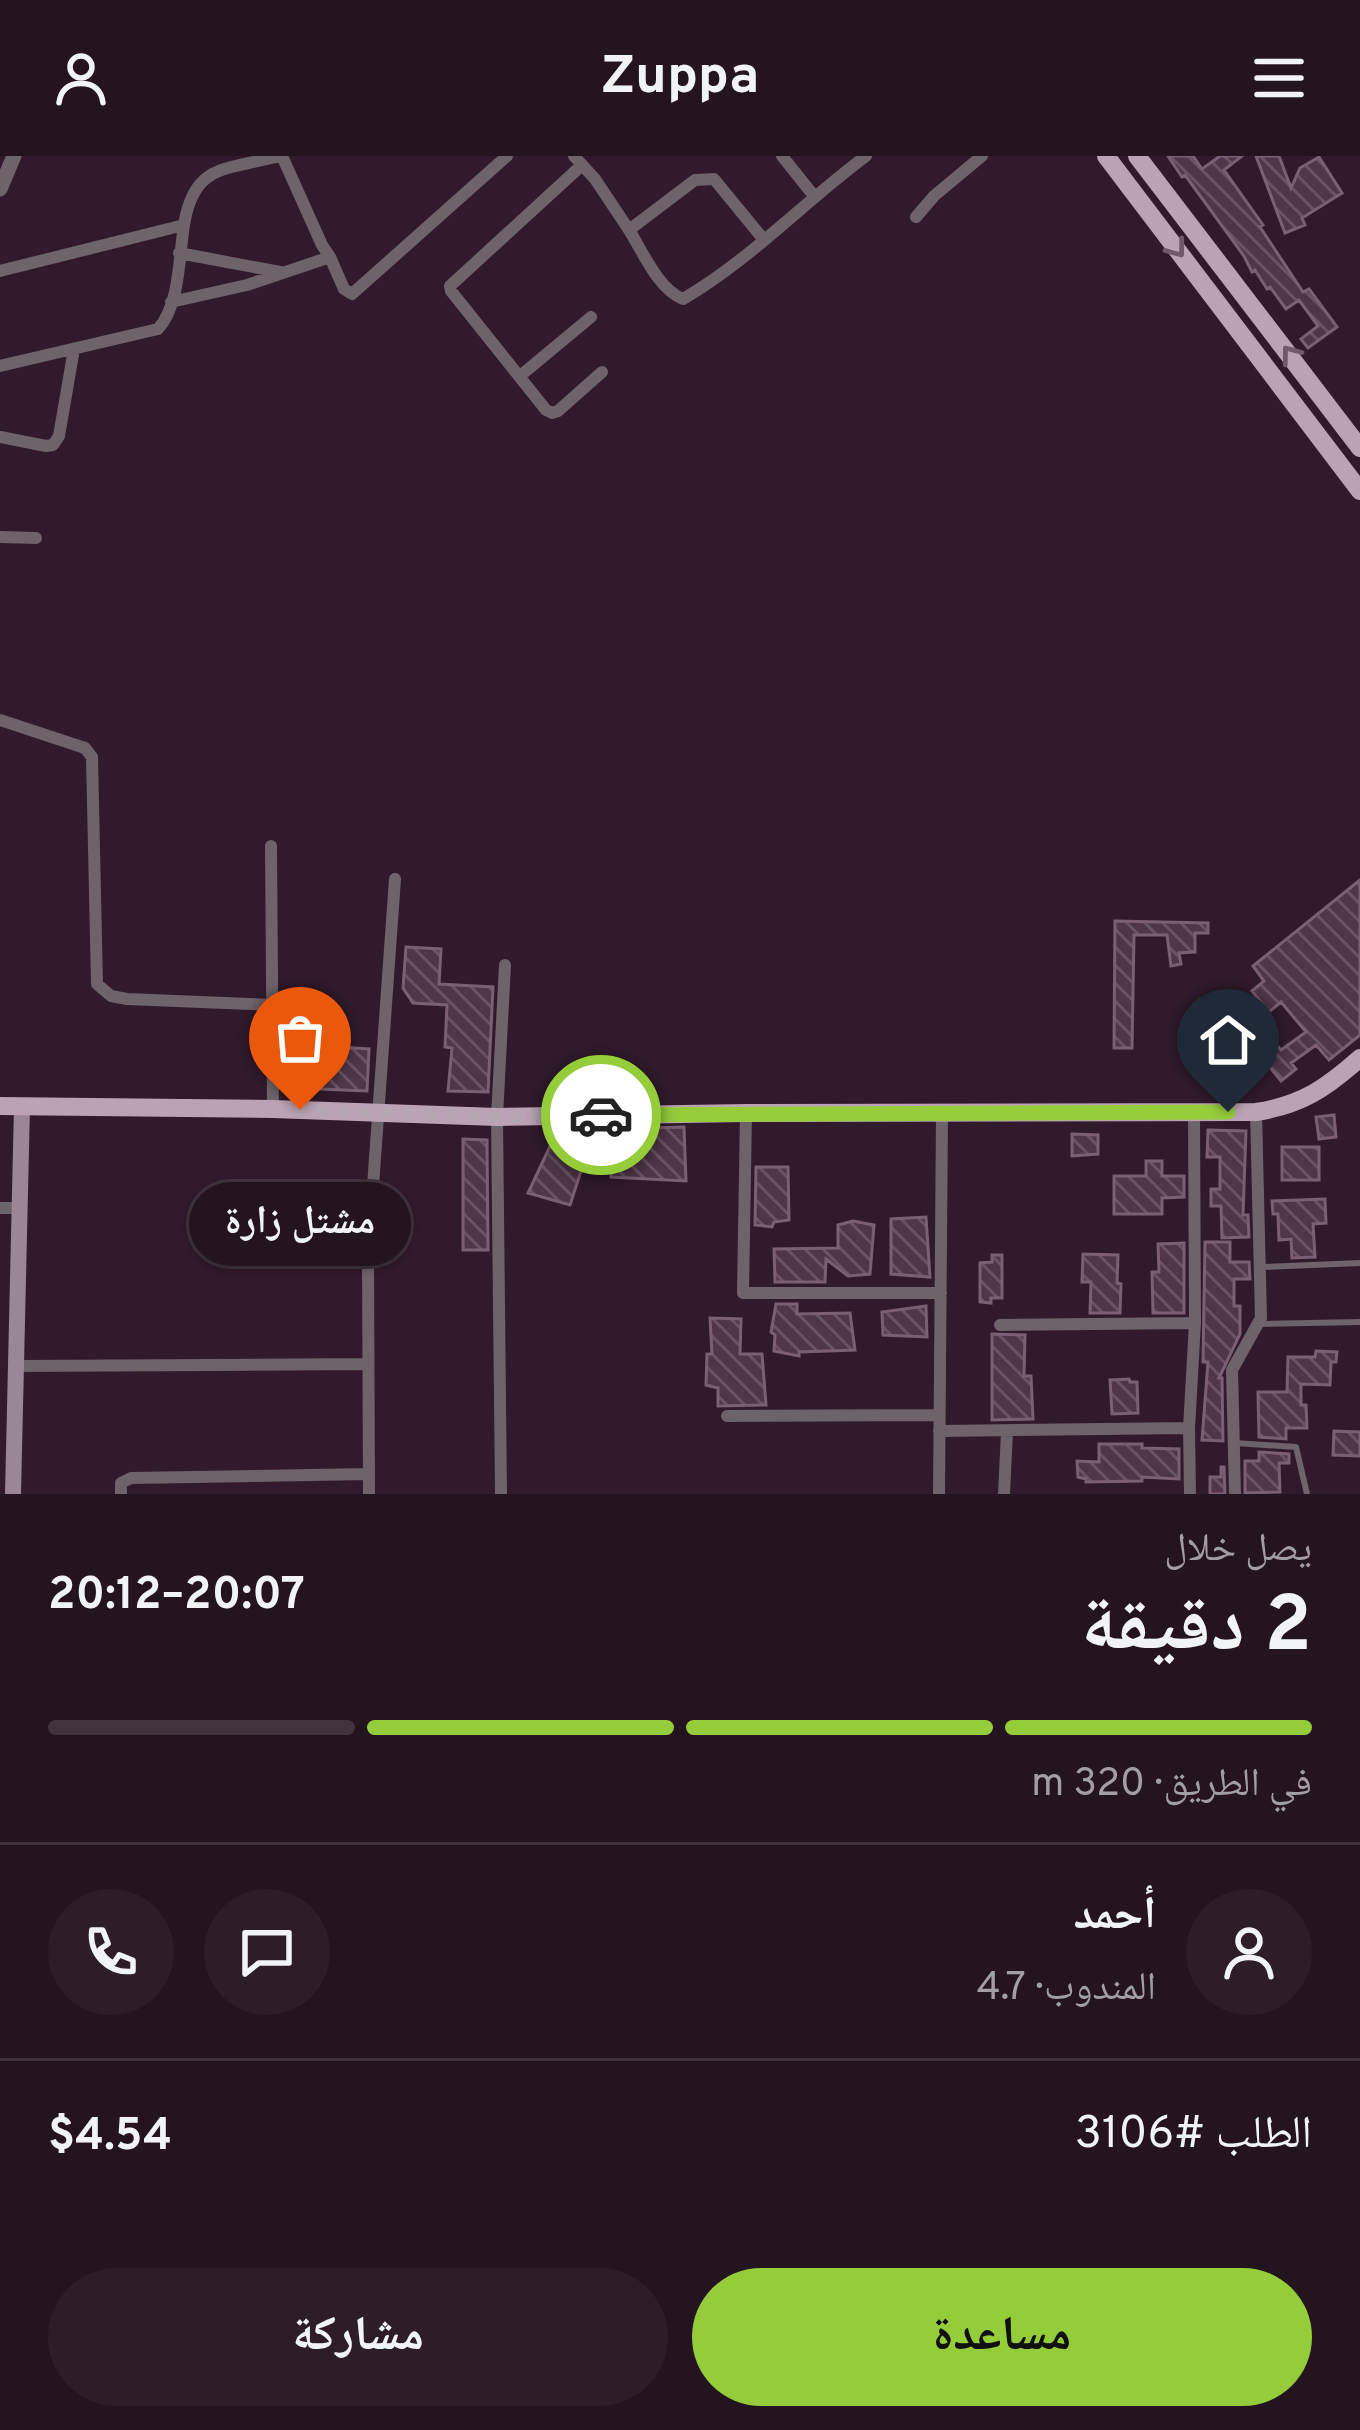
<!DOCTYPE html>
<html lang="ar">
<head>
<meta charset="utf-8">
<style>
  body { margin:0; font-family:Overpass,"Noto Naskh Arabic",sans-serif; background:#2c1d29; color:#f1f3f6; direction:rtl; height:100vh; display:flex; flex-direction:column; font-size:45px; white-space:nowrap }
  * { box-sizing:border-box; margin:0 }
  p { font-size:39px; color:#a39ea5 }
  .icon { flex:none; width:66px; height:66px; fill:none; stroke:currentColor; stroke-width:2; stroke-linecap:round; stroke-linejoin:round }
  .map { position:relative; height:1338px; overflow:hidden; direction:ltr }
  .drawer { display:flex; flex-direction:column; background:#241420; flex:1 }
  .drawer>* { flex:none }
  .pin { position:absolute; display:grid; place-items:center; width:102px; height:102px; color:#fff; margin:-123px -51px; border-radius:50% 50% 50% 0; rotate:-45deg; box-shadow:0 0 12px #0007 }
  .pin .icon { rotate:45deg }
  .courier { position:absolute; display:grid; place-items:center; width:120px; height:120px; margin:-60px; border:9px solid #95cc3a; border-radius:50%; background:#fff; color:#222; box-shadow:0 3px 15px #0007 }
  .bubble { position:absolute; height:84px; border-radius:42px; background:#241420; box-shadow:0 3px 9px #0004,0 0 0 3px #41333e; font-size:39px; font-weight:700; line-height:84px; text-align:center; direction:rtl }
  .head em { font-style:normal; font-weight:700 }
  .head div { display:flex; flex-direction:column-reverse }
  .head { display:flex; align-items:center; justify-content:space-between; height:204px; padding:0 48px }
  h1 { font-size:78px; font-weight:700; line-height:90px }
  .bar { display:grid; grid-template-columns:repeat(4,1fr); gap:18px 12px; align-content:center; height:144px; padding:0 48px }
  .bar i { height:15px; border-radius:9px; background:#41333e }
  .bar .selected { background:#95cc3a }
  .bar p { grid-column:span 4 }
  .line { display:flex; align-items:center; gap:30px; padding:0 48px; border-top:3px solid #41333e }
  .line div { flex:1 }
  .round { display:grid; place-items:center; flex:none; width:126px; height:126px; border-radius:63px; background:#2c1d29 }
  .button { display:flex; gap:24px; margin-top:auto; padding:24px 48px }
  .button a { flex:1; height:138px; border-radius:72px; background:#95cc3a; color:#111; font-size:48px; font-weight:700; line-height:138px; text-align:center }
  .button a+a { background:#2c1d29; color:#f1f3f6 }
  header { display:flex; justify-content:space-between; align-items:center; height:156px; padding:0 48px; background:#241420; font-size:54px; font-weight:700 }
  .map>svg:first-child { display:block }
</style>
</head>
<body>
<header><svg class="icon" aria-label="menu" viewBox="0 0 24 24"><path d="M4 6h16M4 12h16M4 18h16"/></svg>Zuppa<svg class="icon" aria-label="person" viewBox="0 0 24 24"><circle cx="12" cy="8" r="4"/><path d="M4 21q1-7 8-7t8 7"/></svg></header>
<div class="map">
<svg width="1360" height="1338" viewBox="0 0 1360 1338">
  <defs>
    <pattern id="building-back-hatch" width="6" height="6" patternUnits="userSpaceOnUse" patternTransform="scale(3)"><rect width="6" height="6" fill="#4f3648"/><path d="M-1 5l2 2M0 0l6 6M5-1l2 2" fill="none" stroke="#695463"/></pattern>
  </defs>
  <rect width="100%" height="100%" fill="#301a2b"/>
  <path fill="#273512" d="M1197 841H1232V914H1197Z"/>
  <path fill="url(#building-back-hatch)" stroke="#7b6074" stroke-width="3" d="M1168 0H1193L1202 13 1220 0H1242L1224 14 1263 69 1260 71 1303 136 1309 133 1337 171 1308 192 1301 183 1318 170 1299 144 1286 153 1270 131 1267 133 1255 114 1252 116 1244 100 1185 19 1182 21Z
    M1256 0H1279L1291 32 1300 12 1319 1 1342 37 1302 62 1305 69 1285 77Z
    M1360 724V879L1329 904 1316 889 1291 907 1296 913 1281 925 1256 894 1271 882 1281 894 1306 876 1281 846 1269 856 1252 835 1264 825 1253 810Z
    M1115 765 1208 767V777H1195V796L1179 797 1181 808 1171 810 1167 779H1134L1132 892H1114Z
    M406 791 441 793 439 828 493 831 488 936 448 935 452 892 445 891 447 849 413 847 403 832Z
    M325 890 369 893 367 935 320 933Z
    M1334 959 1336 981 1319 983 1316 961Z
    M684 971 686 1025 611 1021 609 973Z
    M1208 974 1246 975 1243 1059H1248L1249 1081 1222 1082 1221 1050H1211V1033H1220V1001H1207Z
    M1072 978 1098 979V998L1072 1000Z
    M463 983 487 984 488 1094H463Z
    M553 984 587 997 570 1049 528 1037Z
    M1282 991H1319V1024H1282Z
    M1146 1005H1162V1020H1184V1041L1162 1042V1058H1114V1020H1146Z
    M756 1011H788L789 1064 774 1066 772 1071 755 1069Z
    M1325 1043 1326 1067 1313 1068 1315 1101 1292 1102 1291 1083 1279 1084 1278 1058H1273L1272 1045Z
    M926 1061 930 1121 891 1118V1063Z
    M853 1065 874 1069 870 1118 848 1120 826 1103 825 1126H775L774 1093 838 1092V1069Z
    M1205 1086H1230V1106H1249L1250 1123H1234V1150H1240V1178L1219 1222H1222L1223 1285 1202 1284 1208 1206H1203Z
    M1184 1087V1157H1153L1152 1116H1159L1158 1088Z
    M1083 1098 1118 1099 1117 1127 1121 1128 1120 1157H1090L1091 1126H1082Z
    M992 1099H1002V1142H991V1147L980 1146V1107L992 1106Z
    M776 1148H797V1158L850 1157 855 1194 799 1196V1200L774 1195 775 1179 771 1176Z
    M926 1150 927 1181 883 1179 882 1156Z
    M710 1162 741 1163 740 1198H762L766 1249 718 1250V1232L706 1229 707 1198H712Z
    M992 1178 1025 1179 1024 1220H1031L1033 1263 992 1264Z
    M1316 1195 1337 1196 1336 1206H1331L1330 1229 1301 1228V1249H1306L1307 1272H1286V1283L1259 1281 1258 1236H1287L1288 1201H1315Z
    M1129 1223 1130 1226H1137L1138 1257 1112 1258 1110 1224Z
    M1334 1275 1360 1276V1300L1333 1299Z
    M1099 1288H1142V1292L1179 1293V1323L1142 1321V1325L1086 1326V1323L1078 1321 1077 1305 1099 1306Z
    M1259 1296 1289 1298V1307H1279L1280 1336 1245 1337V1305H1259Z
    M1221 1311H1224L1225 1338H1210V1321H1221Z"/>
  <g fill="none" stroke-linecap="round" stroke-linejoin="round">
    <path stroke="#6e626b" stroke-width="6" d="M1263 1111 1360 1107
      M1262 1168 1360 1166
      M1235 1287 1296 1291 1307 1338"/>
    <path stroke="#6e626b" stroke-width="12" d="M574 0 595 23 629 74
      M782 0 814 40
      M582 9 450 130 451 135 546 254 552 257 558 255 602 216
      M916 61 934 40 982 0
      M764 84 714 23 695 24 629 74C643 96 658 133 683 143 750 104 804 46 866 0
      M179 97 280 116
      M330 101 344 133 352 138 507 0
      M0 115 184 69C194 7 225 15 278 0
      M171 146 247 129 330 101 322 89 282 0
      M0 210 158 173C180 149 179 100 184 69
      M520 220 591 161
      M0 281 46 290 53 289 59 280 74 193
      M0 381 36 382
      M0 564 85 592 92 601 97 828 111 840 127 843 273 849
      M271 690 273 953
      M746 957 743 1137H941
      M0 1052H20
      M1000 1169 1195 1167
      M17 1210 368 1208
      M727 1260 939 1259
      M939 1275 1189 1272
      M121 1338V1327L131 1322 368 1318
      M369 1338 368 1100 395 723
      M501 1338 497 961 505 809
      M939 1338 942 958
      M1004 1338 1007 1276
      M1190 1338 1189 1272 1195 1167 1194 957
      M1235 1338 1232 1214 1261 1162 1256 956"/>
    <path stroke="#6e626b" stroke-width="15" d="M0 33 14 0"/>
    <path stroke="#9a8694" stroke-width="16" d="M13 1338 22 950"/>
    <path stroke="#bba2b4" stroke-width="18" d="M1106 0 1360 335
      M1137 0 1360 292
      M0 950 273 953 497 961 746 957 1256 956C1302 949 1326 932 1360 902"/>
  </g>
  <defs><path id="oneway-chevron" d="M-2-3.5L2.5 0L-2 3.5" fill="none" stroke-width="1.6" stroke-linecap="round" stroke-linejoin="round" transform="scale(3)"/></defs>
  <g stroke="#705a6a">
    <use href="#oneway-chevron" transform="translate(1177 93) rotate(53)"/>
    <use href="#oneway-chevron" transform="translate(1290 198) rotate(-127)"/>
  </g>
  <g fill="none" stroke-linecap="round" stroke-linejoin="round">
    <path stroke="#b5a6b2" stroke-width="12" stroke-dasharray="0 21.6" d="M300 954 497 961 601 959"/>
    <path stroke="#95cc3a" stroke-width="15" d="M601 959 1228 956"/>
  </g>
</svg>
<div class="pin" style="left:300px;top:954px;background:#ea580c"><svg class="icon" aria-label="bag" viewBox="0 0 24 24"><path d="M5 8h14l-1 12H6zM9 8a3 3 0 0 1 6 0"/></svg></div>
<div class="pin" style="left:1228px;top:956px;background:#1f2937"><svg class="icon" aria-label="home" viewBox="0 0 24 24"><path d="M3 11l9-7 9 7M6 9v11h12V9"/></svg></div>
<div class="courier" style="left:601px;top:959px"><svg class="icon" aria-label="car" viewBox="0 0 24 24"><path d="M5 17H2v-5l4-1 3-4h7l3 4 3 1v5h-3M9 17h6M6 11h13"/><circle cx="7" cy="17" r="2"/><circle cx="17" cy="17" r="2"/></svg></div>
<div class="bubble" style="left:189px;top:1026px;width:222px">مشتل زارة</div>
</div>
<section class="drawer">
<div class="head"><div><h1>2 دقيقة</h1><p>يصل خلال</p></div><em>20:07–20:12</em></div>
<div class="bar"><i class="selected"></i><i class="selected"></i><i class="selected"></i><i></i><p>في الطريق · 320 m</p></div>
<div class="line" style="height:216px"><a class="round"><svg class="icon" aria-label="person" viewBox="0 0 24 24"><circle cx="12" cy="8" r="4"/><path d="M4 21q1-7 8-7t8 7"/></svg></a><div><b>أحمد</b><p>المندوب · 4.7</p></div><a class="round"><svg class="icon" aria-label="chat" viewBox="0 0 24 24"><path d="M4 5h16v11H9l-5 4z"/></svg></a><a class="round"><svg class="icon" aria-label="phone" viewBox="0 0 24 24"><path d="M5 4h4l2 5-3 2q2 4 5 5l2-3 5 2v4C11 20 4 13 5 4z"/></svg></a></div>
<div class="line" style="height:156px"><div>الطلب #3106</div><b>$4.54</b></div>
<div class="button"><a>مساعدة</a><a>مشاركة</a></div>
</section>
</body>
</html>
